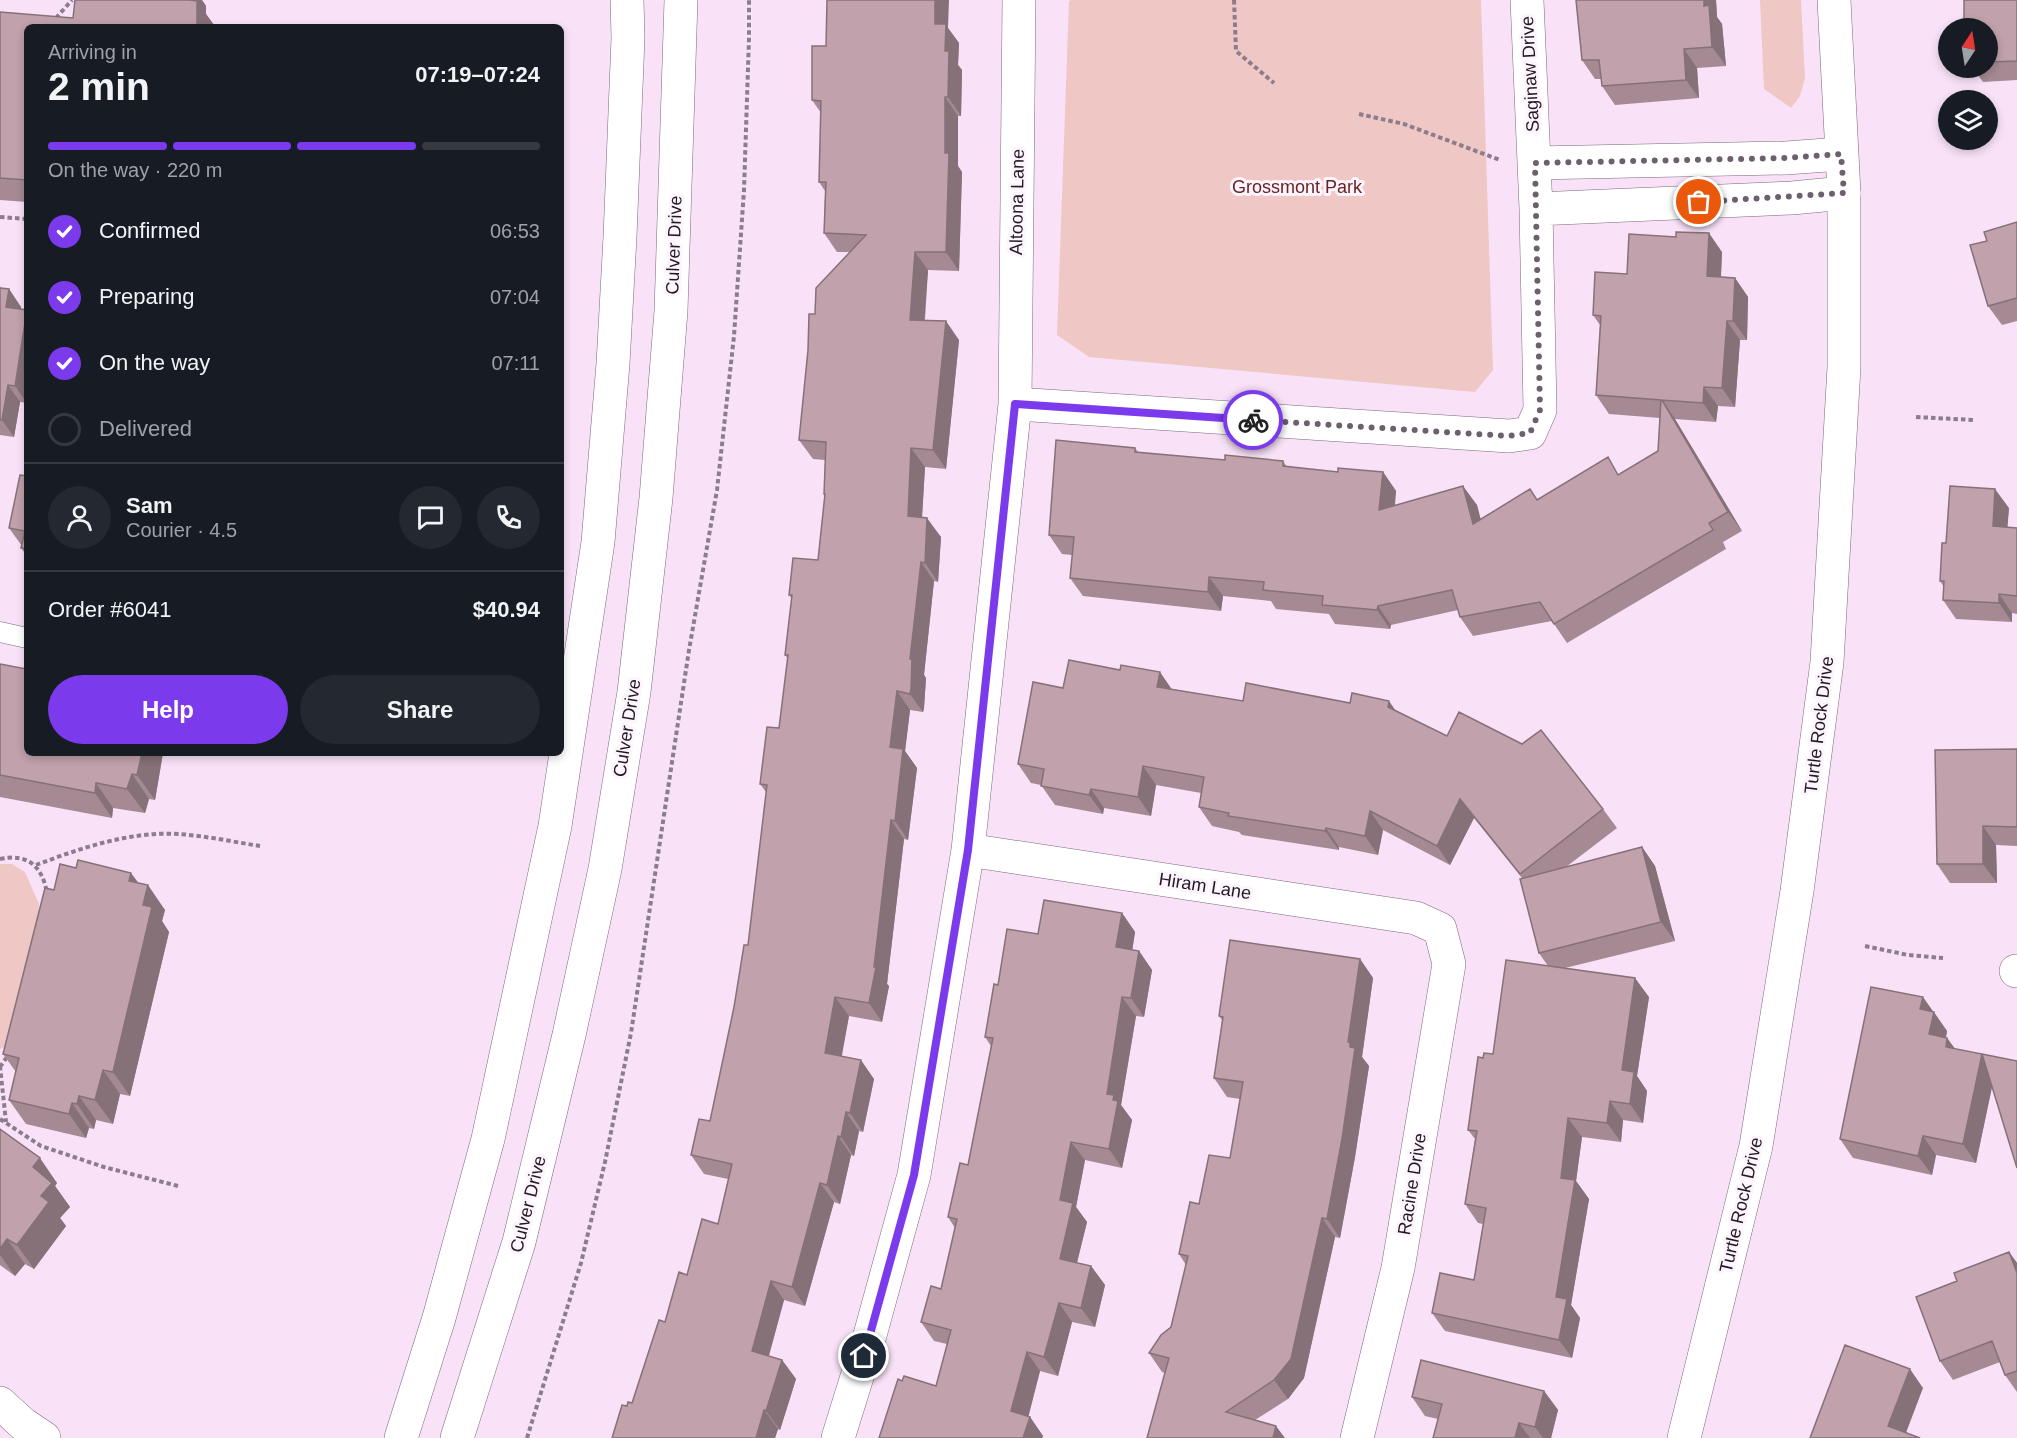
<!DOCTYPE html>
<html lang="en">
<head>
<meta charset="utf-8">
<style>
  body { margin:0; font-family:Arial,sans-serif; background:#242831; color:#f1f3f6; height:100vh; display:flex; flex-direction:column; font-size:22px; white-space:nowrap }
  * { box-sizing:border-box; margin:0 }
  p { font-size:20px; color:#9ea1a6 }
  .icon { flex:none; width:33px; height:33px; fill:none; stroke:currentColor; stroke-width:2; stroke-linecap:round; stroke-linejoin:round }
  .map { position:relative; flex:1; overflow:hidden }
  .details { position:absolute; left:24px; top:24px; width:540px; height:732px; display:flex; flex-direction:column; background:#171b24; border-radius:9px; box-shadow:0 3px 9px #0003 }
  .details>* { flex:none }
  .needle { width:39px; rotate:12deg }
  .tools { position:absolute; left:1938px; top:18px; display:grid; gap:12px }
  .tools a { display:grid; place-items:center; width:60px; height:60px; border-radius:50%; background:#171b24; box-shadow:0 3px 9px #0003; font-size:30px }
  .pin { position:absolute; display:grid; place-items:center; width:51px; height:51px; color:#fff; margin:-26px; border:3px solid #fff; border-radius:50%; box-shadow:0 2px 6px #0007 }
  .courier { position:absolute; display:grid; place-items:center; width:60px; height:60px; margin:-30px; border:4px solid #7c3aed; border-radius:50%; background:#fff; color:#222; box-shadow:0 2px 8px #0007 }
  .head em { font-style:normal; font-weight:600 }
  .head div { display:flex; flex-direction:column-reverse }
  .head { display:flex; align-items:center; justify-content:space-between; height:102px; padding:0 24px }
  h1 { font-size:39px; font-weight:600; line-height:45px }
  .bar { display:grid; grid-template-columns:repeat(4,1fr); gap:9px 6px; align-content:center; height:72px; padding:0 24px }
  .bar i { height:8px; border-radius:4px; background:#363941 }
  .bar .active { background:#7c3aed }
  .bar p { grid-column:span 4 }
  .line { display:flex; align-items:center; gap:15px; padding:0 24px; border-top:2px solid #363941 }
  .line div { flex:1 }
  .round { display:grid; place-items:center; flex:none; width:63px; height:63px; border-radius:32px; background:#242831 }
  ol { padding:0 24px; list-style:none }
  li { display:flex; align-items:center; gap:18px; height:66px }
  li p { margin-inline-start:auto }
  li .icon { padding:6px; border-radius:50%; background:#7c3aed; color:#fff; stroke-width:4 }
  li:last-child { color:#9ea1a6 }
  li i { width:33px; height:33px; border:3px solid #363941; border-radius:50% }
  .button { display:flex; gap:12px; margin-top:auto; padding:12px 24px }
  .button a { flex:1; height:69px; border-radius:36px; background:#7c3aed; color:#fff; font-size:24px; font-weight:600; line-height:69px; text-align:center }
  .button a+a { background:#242831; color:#f1f3f6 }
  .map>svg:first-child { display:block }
</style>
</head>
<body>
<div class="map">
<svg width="2017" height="1438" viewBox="0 0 2017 1438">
  <rect width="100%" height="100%" fill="#f9e2f8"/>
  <path fill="#efc7c5" d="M1071 0H1481L1493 370 1475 392 1089 357 1057 335 1069 1Z
    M1760 0H1801L1805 78 1800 96 1791 108 1764 89Z
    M0 864H12L25 872 39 904 35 969 24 1004 4 1047 0 1049Z"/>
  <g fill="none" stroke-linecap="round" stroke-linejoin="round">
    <defs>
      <path id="lane" d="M0 632 27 638"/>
      <path id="street" d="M1535 163 1786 158 1841 154
        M1536 209 1792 198 1844 193
        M1015 404 1509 436 1530 433 1540 410 1536 209 1527 0
        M968 850 1416 918 1440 929 1449 964 1398 1268 1357 1438
        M2016 971H2017
        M838 1438 870 1335 914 1175 968 850 1015 404 1019 0"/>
      <path id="secondary" d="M0 1403 23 1424 44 1438
        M1684 1438 1756 1146 1797 891 1827 662 1844 367V193L1834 0"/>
      <path id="primary" d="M401 1438 439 1318 488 1139 555 826 598 542 613 364 620 237 628 38 627 0
        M457 1438 519 1242 569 1035 605 869 634 692 656 498 671 311 681 0"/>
    </defs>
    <use href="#lane" stroke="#7c687b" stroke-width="21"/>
    <use href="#street" stroke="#7c687b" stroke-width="34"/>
    <use href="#secondary" stroke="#7c687b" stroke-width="34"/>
    <use href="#primary" stroke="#7c687b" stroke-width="34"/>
    <path stroke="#8c7d8c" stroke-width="4" stroke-dasharray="4.5 3" stroke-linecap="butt" d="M1234 0 1236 51 1274 83
      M56 18 72 0
      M1359 114 1404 124 1500 160
      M0 217 27 219
      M1916 417 1974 420
      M0 859C28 853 42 866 47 893
      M36 865C81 848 130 831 179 834 206 836 234 842 260 846
      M1865 946 1908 955 1943 958
      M0 1066 6 1122
      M0 1067 9 1054
      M0 1119 41 1146 104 1167 178 1186
      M527 1438 581 1263 605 1162 631 1033 689 650 717 490 734 336 744 190 749 38V0"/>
    <use href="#lane" stroke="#fff" stroke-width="20"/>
    <use href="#street" stroke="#fff" stroke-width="33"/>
    <use href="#secondary" stroke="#fff" stroke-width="33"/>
    <use href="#primary" stroke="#fff" stroke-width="33"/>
  </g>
  <path fill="#a58a94" d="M75 0H202L206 6V14L214 25 27 27V202L0 200V12L73 18Z
    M1576 0H1716L1717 17 1722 24 1726 66 1697 68 1699 98 1615 105 1602 86 1601 79H1595L1582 60Z
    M2017 0V80L1983 82 1973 68H1988V28Z
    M948 28 959 43 958 65 962 70 961 116H958V166L962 172 959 271 928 270 925 320 959 340 946 469 925 467 922 517 941 537 938 582 934 581 924 675 926 678 924 708 923 712 910 710 905 751 917 768 908 840 904 839 887 984 889 986 882 1022 849 1016 841 1056 874 1079 863 1132 859 1131 854 1156 851 1155 840 1204 834 1202 805 1306 784 1300 769 1356 782 1360 796 1379 780 1430 778 1429 775 1438H612L627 1406 632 1403 665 1322 687 1275 718 1224 728 1179 704 1174 691 1155 710 1121 748 945 766 792 760 784 779 728 788 659 785 655 792 599 789 595 818 560 825 496 824 494 825 460 813 459 799 440 815 314 850 252H837L824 233 825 191 819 182 821 113 812 100 826 46Z
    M2017 222V321L2002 325 1988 306 1987 241Z
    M1722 252 1721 277 1735 278 1748 297 1747 340H1740L1735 407 1718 406 1716 422 1675 419 1742 531 1723 542 1726 549 1567 643 1552 621 1473 636 1460 617 1458 610 1391 625 1390 629 1335 624 1329 614 1276 609 1271 601 1223 596 1221 611 1083 596 1070 578 1072 555 1062 554 1049 535 1135 448 1139 453 1225 460 1283 461 1287 467 1338 472H1383L1396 491 1395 506 1477 505 1480 519 1537 499 1620 474 1658 451 1660 418 1609 414 1596 395 1600 325 1593 315 1627 274Z
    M0 286 1 288 9 289 21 307V309L27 311V403L20 402 14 437 0 435Z
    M27 476V556L21 548 22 546 9 528Z
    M2009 508 2007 528H2017V614L2012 613V622L1956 619 1943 600 1944 587 1940 581 1946 543Z
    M0 664 27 753H163L155 800 149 799 145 813 113 808 112 818 0 797Z
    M1120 670 1172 689 1243 701 1396 711 1447 736 1603 809 1617 828 1566 867 1642 847 1655 866 1675 941 1565 968 1649 997 1637 1076 1647 1091 1643 1123 1623 1120 1621 1142 1582 1137 1576 1181 1589 1199 1571 1305 1580 1318 1572 1358 1445 1331 1432 1313 1474 1280 1483 1224 1478 1223 1465 1204 1475 1139 1468 1130 1483 1058 1493 1054 1548 966 1539 953 1522 878 1474 818 1450 865 1383 830 1378 855 1339 847V850L1242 835 1239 832 1212 826 1199 807 1201 793 1156 785 1151 816 1104 808 1103 814 1055 805 1041 785 1031 783 1018 764 1063 688Z
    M2017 749V846L1996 845 1997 883H1950L1937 864Z
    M139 883 165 910 162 921 169 932 130 1096 120 1094 113 1124 96 1120 94 1129 89 1128 86 1138 26 1124 9 1100 16 1072 3 1054 54 890Z
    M1122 913 1135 932 1132 950 1139 951 1152 970 1144 1017 1136 1016 1121 1105 1132 1120 1122 1168 1085 1160 1076 1207 1087 1222 1077 1263 1091 1266 1105 1285 1095 1327 1072 1322 1058 1376 1040 1371 1028 1416 1030 1417 1043 1436 1042 1438H879L902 1381 936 1386 947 1344 934 1341 921 1322 941 1289 955 1228 948 1217 968 1165 991 1046 985 1037 998 985 1038 934Z
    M1360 959 1373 978 1362 1057 1369 1066 1355 1157 1340 1238 1335 1237 1304 1378 1288 1399 1255 1420 1147 1438 1165 1373 1162 1372 1149 1353 1171 1327 1186 1265 1179 1254 1199 1204 1230 1158 1240 1099 1227 1097 1214 1078 1222 1020 1219 1016Z
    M1933 1012H1934L1947 1031 1946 1038H1947L1955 1049 1992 1086 1976 1163 1936 1155 1932 1175 1853 1158 1840 1139Z
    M0 1129 57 1183 55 1186 70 1207 60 1218 66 1226 34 1269 25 1264 15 1276 0 1265Z
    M2009 1252 2017 1263V1392L2005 1375 2000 1362 1953 1380 1940 1361 1957 1281Z
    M1544 1391 1558 1410 1551 1438H1433L1438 1419 1425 1416 1412 1397Z"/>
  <path fill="#867178" d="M190 0H202L206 6V14L214 25V27H197Z
    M935 0H949L948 28 959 43 958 65 962 70 961 116 948 97 945 51 935 24Z
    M1704 0H1716L1717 17 1722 24 1726 66 1712 47 1704 6Z
    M1684 49 1697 68 1699 98 1686 80Z
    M945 97 958 116V166L962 172 959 271 946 252Z
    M1709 233 1722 252 1720 295 1707 276Z
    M915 252 928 270 923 338 910 320Z
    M1735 278 1748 297 1747 340 1733 321Z
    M9 289 21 307 18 324 6 307Z
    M27 311V403L15 386Z
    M946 321 959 340 946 469 933 450Z
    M1727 321 1740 340 1735 407 1722 388Z
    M8 385 20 402 14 437 2 420Z
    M1704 387 1718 406 1716 422 1703 403Z
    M1662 400 1675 419 1742 531 1728 512Z
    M911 448 925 467 921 535 908 516Z
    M1383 472 1396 491 1392 529 1379 510Z
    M1463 486 1477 505 1487 543 1473 524Z
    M1995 489 2009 508 2006 545 1993 526Z
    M927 518 941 537 938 582 925 563Z
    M921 562 934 581 924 675 926 678 924 708 923 712 910 694V659Z
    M1209 577 1223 596 1221 611 1208 592Z
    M1999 594 2012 613V622L1999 603Z
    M1378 606 1391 625 1390 629 1377 610Z
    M1160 672 1173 691 1157 687Z
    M897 691 910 710 905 751 917 768 908 840 895 821 890 747Z
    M1389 701 1402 720 1388 707Z
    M142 753H163L155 800 137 775Z
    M1143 766 1156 785 1151 816 1138 797Z
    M132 774 149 799 145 813 127 789Z
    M96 783 113 808 112 818 95 793Z
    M1091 789 1104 808 1103 814 1089 795Z
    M1460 799 1474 818 1450 865 1437 846Z
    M1370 811 1383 830 1378 855 1365 836Z
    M891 820 904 839 887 984 889 986 882 1022 869 1003Z
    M1983 826 1996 845 1997 883 1983 864Z
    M1326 828 1339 847V850L1325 831Z
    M1642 847 1655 866 1675 941 1661 922Z
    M131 873 146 893 148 885 165 910 162 921 169 932 130 1096 113 1072 143 905 129 881Z
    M1122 913 1135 932 1130 966 1116 947Z
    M1139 951 1152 970 1144 1017 1131 998Z
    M1360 959 1373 978 1362 1057 1369 1066 1355 1157 1340 1238 1327 1219 1350 1047 1348 1042Z
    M1635 978 1649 997 1637 1076 1647 1091 1643 1123 1630 1104 1622 1070Z
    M835 997 849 1016 839 1072 825 1053Z
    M1122 997 1136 1016 1121 1105 1132 1120 1122 1168 1109 1149 1107 1094Z
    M1923 997 1947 1031 1942 1053 1929 1034 1920 1009Z
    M1947 1038 1961 1057 1946 1047Z
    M1982 1054 1995 1073 1976 1163 1963 1144Z
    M861 1060 874 1079 863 1132 850 1113Z
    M103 1070 120 1094 113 1124 95 1100Z
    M79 1096 96 1120 94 1129 77 1104Z
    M1610 1101 1623 1120 1621 1142 1607 1123Z
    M72 1103 89 1128 86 1138 69 1114Z
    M846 1112 859 1131 854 1156 841 1137Z
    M1568 1118 1582 1137 1576 1181 1589 1199 1571 1305 1580 1318 1572 1358 1559 1340 1556 1297 1561 1178Z
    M838 1136 851 1155 840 1204 827 1185Z
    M1923 1136 1936 1155 1932 1175 1918 1156Z
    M1071 1142 1085 1160 1076 1207 1087 1222 1073 1278 1060 1259V1200Z
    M40 1158 57 1183 55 1186 70 1207 60 1218 66 1226 34 1269 17 1245 41 1196 33 1167Z
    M820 1183 834 1202 805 1306 792 1287Z
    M1322 1218 1335 1237 1304 1378 1288 1399 1274 1380Z
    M7 1239 25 1264 15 1276 0 1255V1249Z
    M2009 1252 2017 1263V1273Z
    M1091 1266 1105 1285 1095 1327 1081 1308Z
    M771 1281 784 1300 765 1369 752 1351Z
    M1059 1303 1072 1322 1058 1376 1044 1357Z
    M1027 1352 1040 1371 1025 1430 1011 1411Z
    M782 1360 796 1379 780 1430 766 1411Z
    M1910 1369 1923 1388 1904 1438 1888 1426Z
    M1544 1391 1558 1410 1551 1438H1543L1535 1427Z
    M764 1410 778 1429 775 1438H756Z
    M1030 1417 1043 1436 1042 1438H1023Z
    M1519 1423 1530 1438H1515Z
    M1276 1426 1285 1438H1273Z"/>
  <path fill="#c0a1ac" stroke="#867178" stroke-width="1.5" d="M75 0H190L197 1V27H27V180L0 178V12L73 18Z
    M827 0H935V24H946L945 51H949L948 97H945V153H949L946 252H915L910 320 946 321 933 450 911 448 908 516 927 518 925 563 921 562 910 659H912L911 689 910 694 897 691 890 747 903 749 895 821 891 820 874 967H876L869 1003 835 997 825 1053 861 1060 850 1113 846 1112 841 1137 838 1136 827 1185 820 1183 792 1287 771 1281 752 1351 782 1360 766 1411 764 1410 756 1438H612L622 1405 627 1406 628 1402 632 1403 659 1320 665 1322 679 1272 687 1275 702 1219 718 1224 732 1164 691 1155 699 1119 710 1121 734 1007 744 945H748L767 785 760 784 767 727 779 728 788 655H785L792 595H789L793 558 818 560 825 494H824L826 442 799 440 808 350 809 314H815L816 288 866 235 824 233 826 182H819L821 101 812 100V46H826Z
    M1576 0H1704V6L1709 5 1712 47 1684 49 1686 80 1602 86 1599 60H1582Z
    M1964 0H2017V61L1988 62V28H1964Z
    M2017 222V298L1988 306 1970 245 1987 241 1984 232Z
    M1676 232 1709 233 1707 276 1735 278 1733 321H1727L1722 388 1704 387 1703 403 1662 400 1728 512 1709 523 1713 530 1554 624 1540 602 1460 617 1452 590 1378 606 1377 610 1322 605 1323 596 1263 590 1264 582 1209 577 1208 592 1070 578 1074 537 1049 535 1056 440 1135 448V452L1225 460V455L1283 461V466L1338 472V468L1383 472 1379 510 1463 486 1473 524 1530 489 1537 500 1608 457 1618 475 1658 451 1661 400 1596 395 1601 316 1593 315 1595 272 1627 274 1629 234 1676 237Z
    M0 288 9 289 6 307 27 310 15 386 8 385 2 420H0Z
    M20 475 27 476V548H21L25 531 9 528Z
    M1950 486 1995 489 1993 526 2017 528V596L1999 594V603L1943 600 1944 581H1940L1942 543H1946Z
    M1069 660 1120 670 1121 665 1160 672 1157 687 1243 701 1246 683 1350 703 1352 693 1389 701 1388 707 1447 736 1459 712 1522 744 1541 730 1603 809 1520 874 1460 799 1437 846 1370 811 1365 836 1326 828 1325 831 1228 816 1229 813 1199 807 1204 777 1143 766 1138 797 1091 789 1089 795 1041 786 1044 769 1018 764 1033 682 1063 688Z
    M0 664 27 669V753H142L137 775 132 774 127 789 96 783 95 793 0 775Z
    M2017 749V827L1983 826V864H1937L1935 750Z
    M1642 847 1661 922 1539 953 1520 879Z
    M78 860 131 873 129 881 148 885 143 905 152 907 113 1072 103 1070 95 1100 79 1096 77 1104 72 1103 69 1114 9 1100 19 1058 3 1054 45 888 54 890 60 864 76 868Z
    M1044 900 1122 913 1116 947 1139 951 1131 998 1122 997 1107 1094 1114 1095 1113 1100 1118 1101 1109 1149 1071 1142 1060 1200 1073 1203 1060 1259 1091 1266 1081 1308 1059 1303 1044 1357 1027 1352 1011 1411 1030 1417 1023 1438H879L898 1379 902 1381 904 1376 936 1386 951 1330 921 1322 931 1286 941 1289 957 1219 948 1217 960 1163 968 1165 993 1038 985 1037 994 984 998 985 1007 929 1038 934Z
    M1230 940 1360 959 1348 1042H1350V1047L1355 1048 1342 1139 1327 1219 1322 1218 1291 1359 1274 1380 1226 1412 1276 1426 1273 1438H1147L1169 1358 1149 1353 1161 1335 1171 1327 1188 1256 1179 1254 1190 1202 1199 1204 1209 1155 1230 1158 1243 1082 1214 1078 1223 1017 1219 1016Z
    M1506 960 1635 978 1622 1070 1634 1072 1630 1104 1610 1101 1607 1123 1568 1118 1561 1178 1575 1180 1556 1297 1567 1299 1559 1340 1432 1313 1440 1273 1474 1280 1486 1208 1465 1204 1477 1131 1468 1130 1478 1057 1483 1058 1484 1053 1493 1054Z
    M1871 987 1923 997 1920 1009 1934 1012 1929 1034 1947 1038 1946 1047 1982 1054 1963 1144 1923 1136 1918 1156 1840 1139Z
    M1982 1054 2017 1061V1168Z
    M0 1129 40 1158 33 1167 52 1183 41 1196 49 1202 17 1245 7 1239 0 1249Z
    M2009 1252 2017 1273V1371L2005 1375 1992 1341 1940 1361 1916 1297 1957 1281 1954 1273Z
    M1845 1345 1910 1369 1888 1426 1920 1438H1810Z
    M1421 1360 1544 1391 1535 1427 1519 1423 1515 1438H1433L1442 1404 1412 1397Z"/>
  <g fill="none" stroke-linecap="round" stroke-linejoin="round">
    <path stroke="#6d606d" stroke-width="6" stroke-dasharray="0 10.8" d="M1253 420 1509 436 1530 433 1540 410 1535 163 1786 158 1841 154 1844 193 1699 202"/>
    <path stroke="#7c3aed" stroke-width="8" d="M864 1356 914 1175 968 850 1015 404 1253 420"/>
  </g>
  <g text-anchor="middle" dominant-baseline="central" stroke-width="6" stroke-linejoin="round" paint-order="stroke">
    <g font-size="18" fill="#221a22" stroke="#fdf4fd">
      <text transform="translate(1530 74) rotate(-93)">Saginaw Drive</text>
      <text transform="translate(1017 202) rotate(-89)">Altoona Lane</text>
      <text transform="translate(674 245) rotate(-88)">Culver Drive</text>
      <text transform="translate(1819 725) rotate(-83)">Turtle Rock Drive</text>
      <text transform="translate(627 728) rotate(-81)">Culver Drive</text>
      <text transform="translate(1205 886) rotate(9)">Hiram Lane</text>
      <text transform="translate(1412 1184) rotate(-81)">Racine Drive</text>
      <text transform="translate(528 1204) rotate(-76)">Culver Drive</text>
      <text transform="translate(1741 1205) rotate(-77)">Turtle Rock Drive</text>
    </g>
    <g font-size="18" fill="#6a2325" stroke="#fdf4fd">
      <text x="1297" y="187">Grossmont Park</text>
    </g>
  </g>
</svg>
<div class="tools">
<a><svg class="needle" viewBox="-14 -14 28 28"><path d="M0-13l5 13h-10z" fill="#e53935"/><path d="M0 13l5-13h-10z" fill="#9ea1a6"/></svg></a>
<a><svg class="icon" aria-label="layers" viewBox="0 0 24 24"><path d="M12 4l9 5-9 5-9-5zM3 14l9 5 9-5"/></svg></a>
</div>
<div class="pin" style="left:1699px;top:202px;background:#ea580c"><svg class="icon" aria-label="bag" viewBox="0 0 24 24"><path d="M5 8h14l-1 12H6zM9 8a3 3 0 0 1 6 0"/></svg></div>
<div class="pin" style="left:864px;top:1356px;background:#1f2937"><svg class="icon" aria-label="home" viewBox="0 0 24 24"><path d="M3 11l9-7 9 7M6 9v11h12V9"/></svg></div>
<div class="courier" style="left:1253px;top:420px"><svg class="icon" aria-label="bike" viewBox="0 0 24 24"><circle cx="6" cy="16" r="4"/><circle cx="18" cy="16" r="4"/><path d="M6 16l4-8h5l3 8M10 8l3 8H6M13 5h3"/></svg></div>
<section class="details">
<div class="head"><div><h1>2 min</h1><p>Arriving in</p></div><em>07:19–07:24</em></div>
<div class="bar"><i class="active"></i><i class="active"></i><i class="active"></i><i></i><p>On the way · 220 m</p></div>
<ol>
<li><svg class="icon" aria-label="check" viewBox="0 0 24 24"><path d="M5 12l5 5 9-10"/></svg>Confirmed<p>06:53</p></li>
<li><svg class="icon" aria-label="check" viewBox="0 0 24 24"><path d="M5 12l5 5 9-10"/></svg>Preparing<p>07:04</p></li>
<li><svg class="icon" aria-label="check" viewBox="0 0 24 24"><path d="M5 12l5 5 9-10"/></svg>On the way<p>07:11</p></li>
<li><i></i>Delivered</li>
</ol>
<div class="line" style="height:108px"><a class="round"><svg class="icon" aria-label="person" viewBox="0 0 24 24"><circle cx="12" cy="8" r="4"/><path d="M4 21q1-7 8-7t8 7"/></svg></a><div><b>Sam</b><p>Courier · 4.5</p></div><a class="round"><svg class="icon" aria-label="chat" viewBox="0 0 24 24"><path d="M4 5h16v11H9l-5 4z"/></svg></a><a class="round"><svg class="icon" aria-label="phone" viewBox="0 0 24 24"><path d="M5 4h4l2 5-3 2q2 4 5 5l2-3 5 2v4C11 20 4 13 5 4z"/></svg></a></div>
<div class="line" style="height:78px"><div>Order #6041</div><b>$40.94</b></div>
<div class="button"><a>Help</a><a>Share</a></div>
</section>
</div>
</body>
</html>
